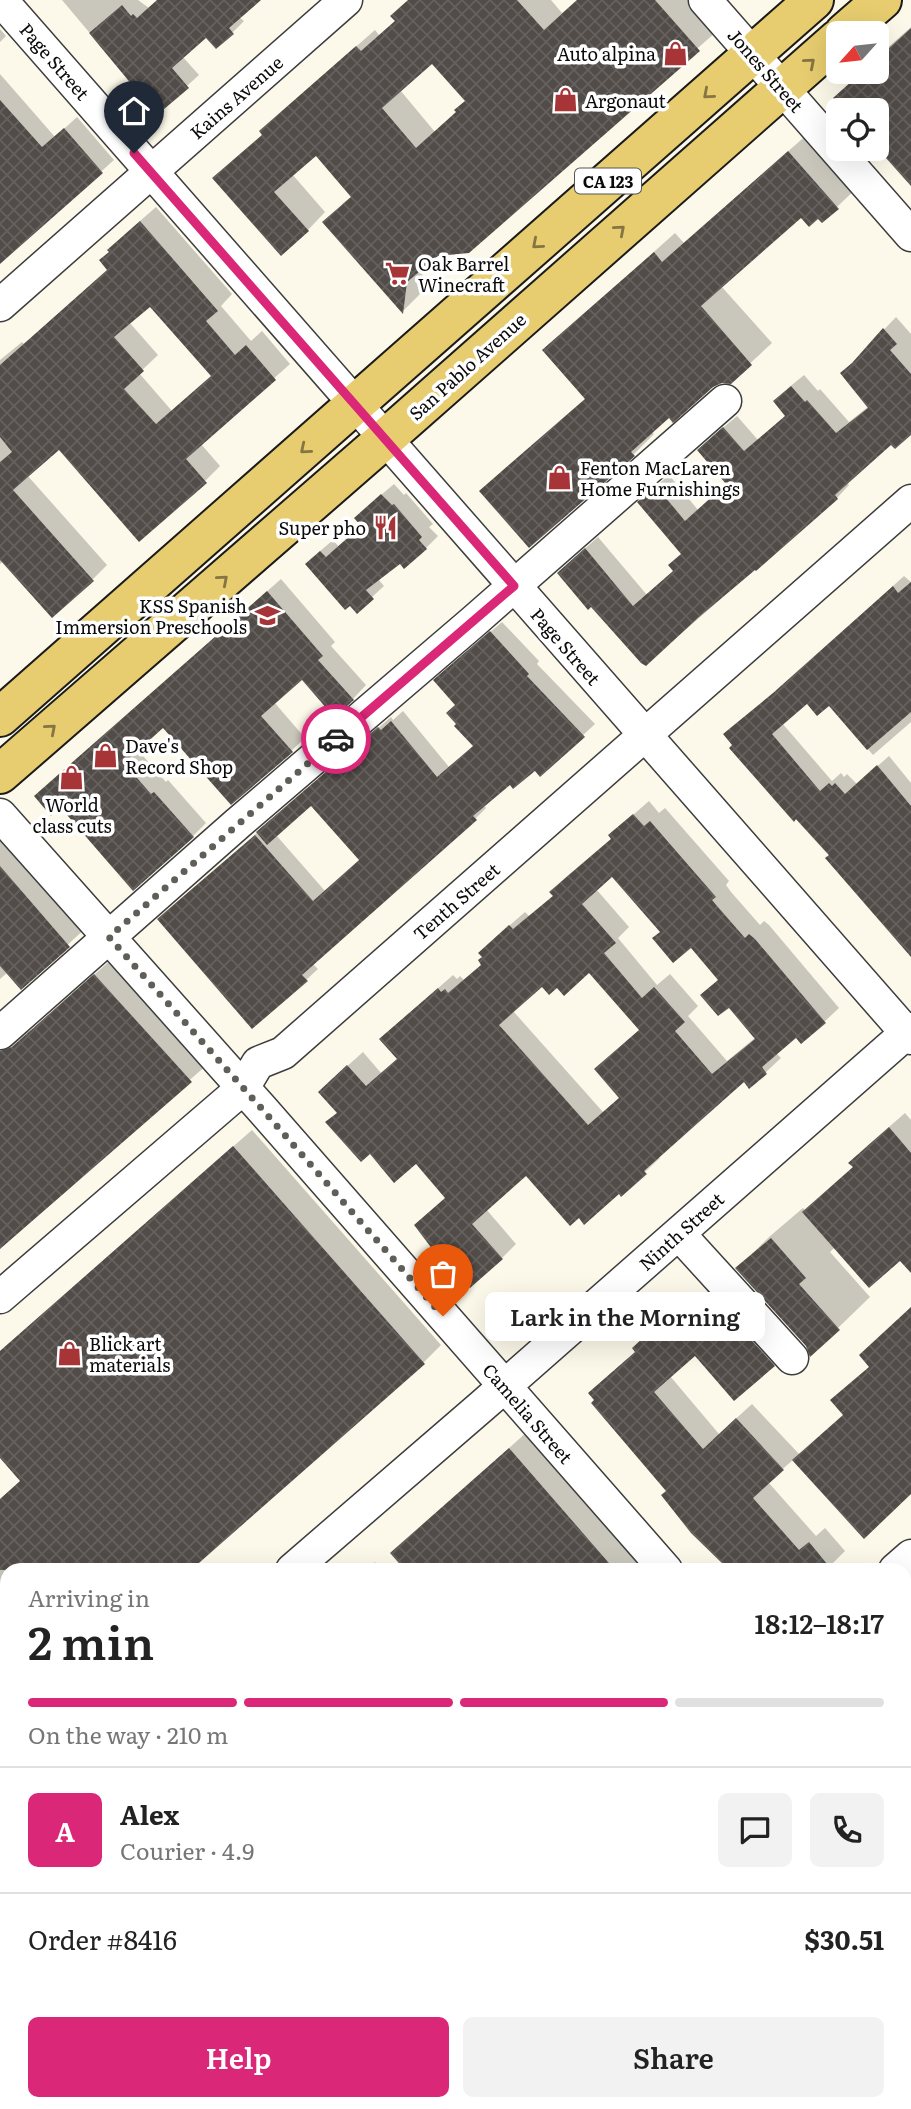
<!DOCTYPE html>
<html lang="en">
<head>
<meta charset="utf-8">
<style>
  body { margin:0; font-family:Literata,serif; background:#f2f2f2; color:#222; height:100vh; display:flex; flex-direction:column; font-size:26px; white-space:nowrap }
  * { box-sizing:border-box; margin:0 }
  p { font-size:23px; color:#767676 }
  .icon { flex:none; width:38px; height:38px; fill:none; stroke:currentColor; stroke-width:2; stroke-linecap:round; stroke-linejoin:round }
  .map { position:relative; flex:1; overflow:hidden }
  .side { position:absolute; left:0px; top:1563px; width:912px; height:548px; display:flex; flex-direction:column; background:#fff; border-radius:21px 21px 0 0; box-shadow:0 7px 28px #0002 }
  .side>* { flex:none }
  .needle { width:46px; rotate:243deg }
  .buttons { position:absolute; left:826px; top:21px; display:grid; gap:14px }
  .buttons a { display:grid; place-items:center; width:63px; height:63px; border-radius:10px; background:#fff; box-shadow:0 7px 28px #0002; font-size:35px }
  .pin { position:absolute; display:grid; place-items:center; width:60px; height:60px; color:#fff; margin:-72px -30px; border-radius:50% 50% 50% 0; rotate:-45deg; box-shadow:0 0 7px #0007 }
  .pin .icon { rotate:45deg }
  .courier { position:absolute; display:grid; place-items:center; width:70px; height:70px; margin:-35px; border:5px solid #db2777; border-radius:50%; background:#fff; color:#222; box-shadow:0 2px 9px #0007 }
  .bubble { position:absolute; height:49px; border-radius:10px; background:#fff; box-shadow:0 7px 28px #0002; font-size:23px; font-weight:600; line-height:49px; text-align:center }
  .overview em { font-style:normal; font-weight:600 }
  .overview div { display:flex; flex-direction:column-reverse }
  .overview { display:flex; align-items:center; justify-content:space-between; height:119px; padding:0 28px }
  h1 { font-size:46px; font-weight:600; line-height:52px }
  .bar { display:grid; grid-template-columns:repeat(4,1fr); gap:10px 7px; align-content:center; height:84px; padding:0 28px }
  .bar i { height:9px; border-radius:5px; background:#e0e0e0 }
  .bar .current { background:#db2777 }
  .bar p { grid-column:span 4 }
  .line { display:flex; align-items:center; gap:18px; padding:0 28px; border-top:2px solid #e0e0e0 }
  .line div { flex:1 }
  .round { display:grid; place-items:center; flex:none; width:74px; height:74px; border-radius:10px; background:#f2f2f2 }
  .action { display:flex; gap:14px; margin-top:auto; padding:14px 28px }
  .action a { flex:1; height:80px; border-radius:10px; background:#db2777; color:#fff; font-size:28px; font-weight:600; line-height:80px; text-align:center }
  .action a+a { background:#f2f2f2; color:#222 }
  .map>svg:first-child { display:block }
</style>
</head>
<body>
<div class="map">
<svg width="911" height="2109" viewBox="0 0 911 2109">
  <defs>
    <pattern id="building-cross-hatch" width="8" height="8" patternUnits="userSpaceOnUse" patternTransform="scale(1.75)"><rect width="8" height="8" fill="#514c48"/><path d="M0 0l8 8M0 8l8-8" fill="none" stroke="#65615e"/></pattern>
  </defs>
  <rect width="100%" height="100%" fill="#fcf9ea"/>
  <path fill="#cde2b8" d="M650 2104H718L723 2109H659Z"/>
  <path fill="#0003" fill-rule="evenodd" d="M62 0H138L149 8 158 0H259L239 17 244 21 233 32 206 36 182 56 199 75 157 113Z
    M409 0H551L562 13 577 0H688L716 32 468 251 437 254 424 265 420 294 403 311 342 204 352 196 316 153 292 174 325 212 308 230 232 161 263 134 279 114 375 30 379 35 396 20ZM433 61 466 100 458 111 435 132 400 90Z
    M911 27V184L877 145V110H846L835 98 861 72H877V57Z
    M0 29 6 36 0 42Z
    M0 74 55 137 77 117 114 160 0 262Z
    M810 132 858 187 822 221 819 217 802 216 721 286 772 343 730 382 722 381 669 416 651 431 654 434 633 455 502 471 586 398 544 350 675 233 684 243Z
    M156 207 232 294 221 306 251 341 262 331 290 364 201 444 220 466 205 481 59 447 27 475 107 565 92 580 3 561 0 564V360L22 342 24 344 109 269 124 235ZM150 304 213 375 172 411 139 373 158 355 129 322Z
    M896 317 911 334V432L891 443 846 482 849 485 837 498 646 664 571 561 598 537 647 595 675 570 683 553 652 490 669 475 698 510 728 484 711 438 737 416 758 440 787 415V389L804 375 818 391 820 389 849 422 869 406 854 361Z
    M394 484 404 495 406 493 433 524 429 527 438 536 426 548 400 562 378 579 384 586 357 611 319 552 333 540 339 547 363 525 368 506Z
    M904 576 911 582V722L873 755 829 704 808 701 782 723 832 781 841 773 844 777 847 774 857 784 889 756 911 783V946L731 748 786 683Z
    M281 579 335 642 331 646 366 685 353 699 303 678 274 702 305 738 291 751 164 726 137 749 166 782 168 780 206 823 193 836 49 783Z
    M502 622 539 661 537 664 595 724 540 775 535 769 510 782 484 805 486 808 475 819 312 963 318 969 306 980 170 908 391 717 393 720 403 711 449 767 474 746 457 705 447 669ZM311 803 361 860 325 891 276 835Z
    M649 801 659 813 665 808 729 881 726 885 731 892 760 925 764 921 769 925 839 1008 824 1022 796 1036 776 1053 781 1058 750 1087 744 1080 658 1156 660 1158 621 1194 526 1174 486 1209 516 1244 502 1258 416 1162 338 1112 335 1077 363 1052 381 1073 398 1058 396 1025 453 975 457 979 460 976 464 980 483 964 495 938 525 912 529 916 554 895 551 892 566 877 612 838 610 835ZM612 875 662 931 691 945 719 979 703 995 729 1005 756 1037 727 1061 688 1016 698 1006 670 974 657 985 618 938 629 927 596 889ZM589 971 640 1029 620 1097 603 1112 513 1011 542 985 557 986Z
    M0 825 89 925 21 988 8 972 0 979Z
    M113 958 209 1063 0 1247V1024L22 1034 32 1030Z
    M905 1113 911 1120V1271L900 1258 835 1247 830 1252 870 1297 811 1354 807 1345 738 1268 769 1237 803 1208 806 1211 854 1166 866 1147Z
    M252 1130 441 1345 423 1363 7 1570V1731L0 1723V1499L22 1480 0 1456V1351Z
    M711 1288 789 1349 773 1365 695 1353 670 1376 719 1434 752 1404 800 1455 845 1414 833 1400 870 1366 911 1308V1492L864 1537 794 1459 768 1482 816 1536 825 1528 845 1551 826 1570 668 1491 637 1351 650 1333 672 1313 677 1318Z
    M529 1430 651 1570H408L393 1553Z
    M375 1562 381 1570H366Z
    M911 1623V1750L905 1756V1629Z
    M905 1852 911 1859V2037L905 2043Z
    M0 2098 10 2109H0Z
    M153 2104H194L188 2109H158Z
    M482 2104H714L716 2105 713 2109H475Z
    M720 2104H798L792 2109H725Z"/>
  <path fill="url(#building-cross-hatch)" fill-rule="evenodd" d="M157 0H261L229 28 234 34 216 49 206 38 172 68 189 88 157 115 89 33 122 5 131 16 133 14 137 18Z
    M408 0H517L544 30 577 0H655L700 51 469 253 438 256 407 282 403 314 322 222 351 197 316 156 274 192 309 231 281 256 212 178 262 135 259 131 356 46 361 51 395 21 390 16ZM432 64 465 101 454 110 456 112 416 148 382 108Z
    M911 28V186L877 148V110H844L833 98 862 72H877V59Z
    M0 100 42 147 64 128 103 173 0 264Z
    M788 151 839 209 822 223 818 219 809 227 801 218 701 306 752 365 731 384 722 383 713 387 673 423 669 418 631 452 635 456 529 548 479 491 585 399 542 350 654 252 662 262Z
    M140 221 218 311 206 321 235 355 246 345 276 380 186 459 207 483 139 542 59 450 13 490 94 581 52 618 0 560V462L12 452 0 437V365L107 270 99 260 109 252 107 250ZM150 307 211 376 156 424 124 389 144 371 114 337Z
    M883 328 897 344 890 350 911 374V435L895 449 891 445 835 495 838 499 756 571 755 570 699 617 646 666 641 663 591 607 588 610 557 573 585 548 633 606 673 571 668 565 681 554 637 502 656 486 685 521 726 484 697 450 723 427 744 451 785 416 773 401 791 386 805 402 807 400 836 433 868 408 840 373 852 363Z
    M381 494 392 505 394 504 422 537 419 540 427 549 404 569 400 564 366 590 374 599 357 614 350 606 345 610 305 564 320 551 326 557 361 526 354 518Z
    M911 582V712L867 750 829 706 817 716 807 704 772 734 820 791 829 783 832 786 835 783 845 794 877 765 911 806V957L825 858 829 855 796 819 794 822 729 748 732 745 723 734 773 693 893 586 898 593Z
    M267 591 323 656 318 660 354 700 334 717 302 680 261 716 293 752 231 805 163 728 124 763 151 794 154 792 194 837 133 891 61 808 51 816 34 796Z
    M490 631 529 674 527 676 585 737 540 777 535 771 513 789 510 785 473 816 477 820 302 975 308 981 252 1029 157 919 255 835 313 901 359 860 311 806 267 845 256 832 378 727 381 730 391 721 437 777 473 746 454 726 456 724 446 713 455 705 433 680Z
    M633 814 644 826 650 821 716 897 712 900 717 906 745 938 749 934 755 939 826 1023 801 1044 796 1038 762 1067 767 1074 749 1089 744 1082 644 1171 647 1174 621 1197 619 1194 584 1225 579 1218 570 1226 526 1176 472 1224 503 1259 470 1288 449 1264 446 1267 414 1225 445 1198 416 1164 394 1183 370 1154 361 1162 325 1122 337 1113 318 1092 347 1065 366 1086 397 1059 379 1039 438 988 441 992 445 989 448 993 481 965 478 960 482 957 478 953 509 925 513 929 553 896 549 892 611 839 608 835ZM612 877 660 932 652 938 673 963 691 948 718 980 700 995 718 1016 729 1008 755 1039 712 1074 675 1031 685 1022 654 987 642 998 604 953 616 943 582 904ZM589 973 639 1030 594 1069 619 1098 588 1125 499 1025 542 987 549 995 557 988 564 996Z
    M0 866 70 947 21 990 0 966Z
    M94 974 192 1082 0 1249V1051L12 1047Z
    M889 1127 911 1153V1273L900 1261 869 1288 802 1212 853 1167 848 1163Z
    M233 1146 425 1364 191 1570H0V1499L20 1481 0 1458V1351Z
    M771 1238 806 1278 799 1284 840 1330 810 1357 806 1346 735 1268Z
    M695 1303 710 1320 723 1309 775 1366 734 1401 695 1356 654 1392 703 1449 736 1418 784 1470 753 1498 799 1550 809 1542 832 1570H729L691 1533 661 1495 666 1491 591 1403 594 1400 588 1393 635 1352 632 1348 655 1327 660 1333Z
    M911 1307V1494L864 1539 792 1460 843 1415 830 1400 869 1367 859 1355Z
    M509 1448 615 1570H405L390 1553Z"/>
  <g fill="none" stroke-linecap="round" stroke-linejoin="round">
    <defs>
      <path id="minor" d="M1 0 911 1038
        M705 0 911 235
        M0 305 346 0
        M0 815 262 1109 666 1570
        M0 1033 237 824 473 622 725 401
        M679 1234 792 1358
        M0 1297 243 1088 258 1063 283 1053 911 501
        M292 1570 482 1406 911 1029
        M895 1570 911 1556
        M0 1826 7 1820
        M905 1840 911 1848
        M368 2104 373 2109
        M282 2109 288 2104
        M394 2109 400 2104
        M886 2109 892 2104"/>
      <path id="major" d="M844 33 882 0
        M0 717 814 0
        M0 774 386 438 838 39
        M0 2008 7 2016
        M84 2104 89 2109"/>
    </defs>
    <use href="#minor" stroke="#3d3d3d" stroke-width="35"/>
    <use href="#major" stroke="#1b1b1b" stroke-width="42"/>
    <use href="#minor" stroke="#fff" stroke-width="32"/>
    <use href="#major" stroke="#e7cd6f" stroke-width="38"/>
  </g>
  <defs><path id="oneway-chevron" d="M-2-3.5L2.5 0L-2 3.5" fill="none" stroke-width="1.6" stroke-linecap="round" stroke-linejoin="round" transform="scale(1.75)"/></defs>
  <g stroke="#847542">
    <use href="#oneway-chevron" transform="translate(810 63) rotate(-41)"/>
    <use href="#oneway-chevron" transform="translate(708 94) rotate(139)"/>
    <use href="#oneway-chevron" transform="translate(620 230) rotate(-41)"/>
    <use href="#oneway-chevron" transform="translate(537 244) rotate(139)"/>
    <use href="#oneway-chevron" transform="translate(305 449) rotate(140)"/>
    <use href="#oneway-chevron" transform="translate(223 580) rotate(-41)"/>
    <use href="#oneway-chevron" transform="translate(51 729) rotate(-41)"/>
  </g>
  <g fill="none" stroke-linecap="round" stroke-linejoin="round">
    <path stroke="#5f5e58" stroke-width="7" stroke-dasharray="0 12.6" d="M336 739 109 937 262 1109 443 1316"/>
    <path stroke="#db2777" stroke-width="9" d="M134 153 514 586 336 739"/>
  </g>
  <defs>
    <symbol id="shop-bare" viewBox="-9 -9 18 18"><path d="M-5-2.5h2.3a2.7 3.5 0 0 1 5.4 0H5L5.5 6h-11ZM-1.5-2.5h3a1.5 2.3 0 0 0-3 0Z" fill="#a73537" stroke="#fff" stroke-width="2.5" paint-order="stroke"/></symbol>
    <symbol id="supermarket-bare" viewBox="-9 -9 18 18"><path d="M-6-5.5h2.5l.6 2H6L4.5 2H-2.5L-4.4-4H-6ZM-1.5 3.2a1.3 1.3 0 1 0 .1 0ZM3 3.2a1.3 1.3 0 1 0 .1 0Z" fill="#a73537" stroke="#fff" stroke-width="2.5" paint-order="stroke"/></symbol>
    <symbol id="restaurant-bare" viewBox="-9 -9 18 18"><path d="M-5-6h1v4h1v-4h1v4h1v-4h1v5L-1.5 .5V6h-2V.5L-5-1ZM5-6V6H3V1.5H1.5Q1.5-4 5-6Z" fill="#a73537" stroke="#fff" stroke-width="2.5" paint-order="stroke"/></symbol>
    <symbol id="school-bare" viewBox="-9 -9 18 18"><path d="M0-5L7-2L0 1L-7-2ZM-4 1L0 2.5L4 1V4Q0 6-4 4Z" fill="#a73537" stroke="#fff" stroke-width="2.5" paint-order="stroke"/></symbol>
  </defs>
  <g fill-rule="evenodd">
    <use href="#shop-bare" x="658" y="36" width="35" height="35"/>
    <use href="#shop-bare" x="548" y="82" width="35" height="35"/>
    <use href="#supermarket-bare" x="380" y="256" width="35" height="35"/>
    <use href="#shop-bare" x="542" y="460" width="35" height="35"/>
    <use href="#restaurant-bare" x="368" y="510" width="35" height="35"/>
    <use href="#school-bare" x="250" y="598" width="35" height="35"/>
    <use href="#shop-bare" x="88" y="738" width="35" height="35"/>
    <use href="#shop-bare" x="54" y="760" width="35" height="35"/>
    <use href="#shop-bare" x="52" y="1336" width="35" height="35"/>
  </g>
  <g text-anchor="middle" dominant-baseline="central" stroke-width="7" stroke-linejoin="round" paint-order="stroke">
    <rect fill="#fff" stroke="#545454" stroke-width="2" x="575" y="168.5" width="66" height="25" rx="5"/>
    <g font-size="16" font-weight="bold" fill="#0a0a0a">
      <text x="608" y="181">CA 123</text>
    </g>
    <g font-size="18" fill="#0a0a0a" stroke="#fff" text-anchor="start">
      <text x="656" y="53" text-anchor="end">Auto alpina</text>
      <text x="585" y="100">Argonaut</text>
      <text x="418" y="263">Oak Barrel<tspan x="418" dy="21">Winecraft</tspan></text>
      <text x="580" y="467">Fenton MacLaren<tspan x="580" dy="21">Home Furnishings</tspan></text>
      <text x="366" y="527" text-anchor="end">Super pho</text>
      <text x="247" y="605" text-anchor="end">KSS Spanish<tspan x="247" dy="21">Immersion Preschools</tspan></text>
      <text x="125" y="745">Dave's<tspan x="125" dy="21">Record Shop</tspan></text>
      <text x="72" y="804" text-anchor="middle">World<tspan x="72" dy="21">class cuts</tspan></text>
      <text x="89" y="1343">Blick art<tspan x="89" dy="21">materials</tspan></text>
    </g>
    <g font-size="18" fill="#0a0a0a" stroke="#fff">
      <text transform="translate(55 61) rotate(49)">Page Street</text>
      <text transform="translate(766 70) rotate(49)">Jones Street</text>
      <text transform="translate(236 97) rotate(-41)">Kains Avenue</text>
      <text transform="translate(467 366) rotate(-42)">San Pablo Avenue</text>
      <text transform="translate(566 646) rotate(49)">Page Street</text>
      <text transform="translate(456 901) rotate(-41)">Tenth Street</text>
      <text transform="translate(681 1231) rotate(-42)">Ninth Street</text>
      <text transform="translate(528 1413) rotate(49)">Camelia Street</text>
    </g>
  </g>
</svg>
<div class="buttons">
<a><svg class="needle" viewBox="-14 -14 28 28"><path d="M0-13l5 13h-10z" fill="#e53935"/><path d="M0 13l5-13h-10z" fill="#767676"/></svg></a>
<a><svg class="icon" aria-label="locate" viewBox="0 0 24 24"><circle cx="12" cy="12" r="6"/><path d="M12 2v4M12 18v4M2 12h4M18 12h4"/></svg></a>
</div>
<div class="pin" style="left:443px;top:1316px;background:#ea580c"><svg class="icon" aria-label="bag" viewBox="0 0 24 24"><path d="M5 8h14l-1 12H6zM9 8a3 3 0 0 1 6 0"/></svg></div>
<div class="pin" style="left:134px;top:153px;background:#1f2937"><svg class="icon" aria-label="home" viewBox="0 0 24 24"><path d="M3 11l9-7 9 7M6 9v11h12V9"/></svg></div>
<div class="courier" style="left:336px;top:739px"><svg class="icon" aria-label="car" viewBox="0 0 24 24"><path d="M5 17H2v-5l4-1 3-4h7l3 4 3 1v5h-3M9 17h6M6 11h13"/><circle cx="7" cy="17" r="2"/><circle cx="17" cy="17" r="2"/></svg></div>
<div class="bubble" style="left:485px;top:1292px;width:280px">Lark in the Morning</div>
<section class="side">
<div class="overview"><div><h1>2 min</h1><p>Arriving in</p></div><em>18:12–18:17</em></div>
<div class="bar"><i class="current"></i><i class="current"></i><i class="current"></i><i></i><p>On the way · 210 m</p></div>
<div class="line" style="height:126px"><b class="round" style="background:#db2777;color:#fff">A</b><div><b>Alex</b><p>Courier · 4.9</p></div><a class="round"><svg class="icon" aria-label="chat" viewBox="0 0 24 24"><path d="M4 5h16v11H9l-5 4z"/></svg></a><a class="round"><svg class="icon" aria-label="phone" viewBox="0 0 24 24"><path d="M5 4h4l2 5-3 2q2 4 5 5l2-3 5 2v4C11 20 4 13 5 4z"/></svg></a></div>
<div class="line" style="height:91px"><div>Order #8416</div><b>$30.51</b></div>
<div class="action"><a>Help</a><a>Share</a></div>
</section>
</div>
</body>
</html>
